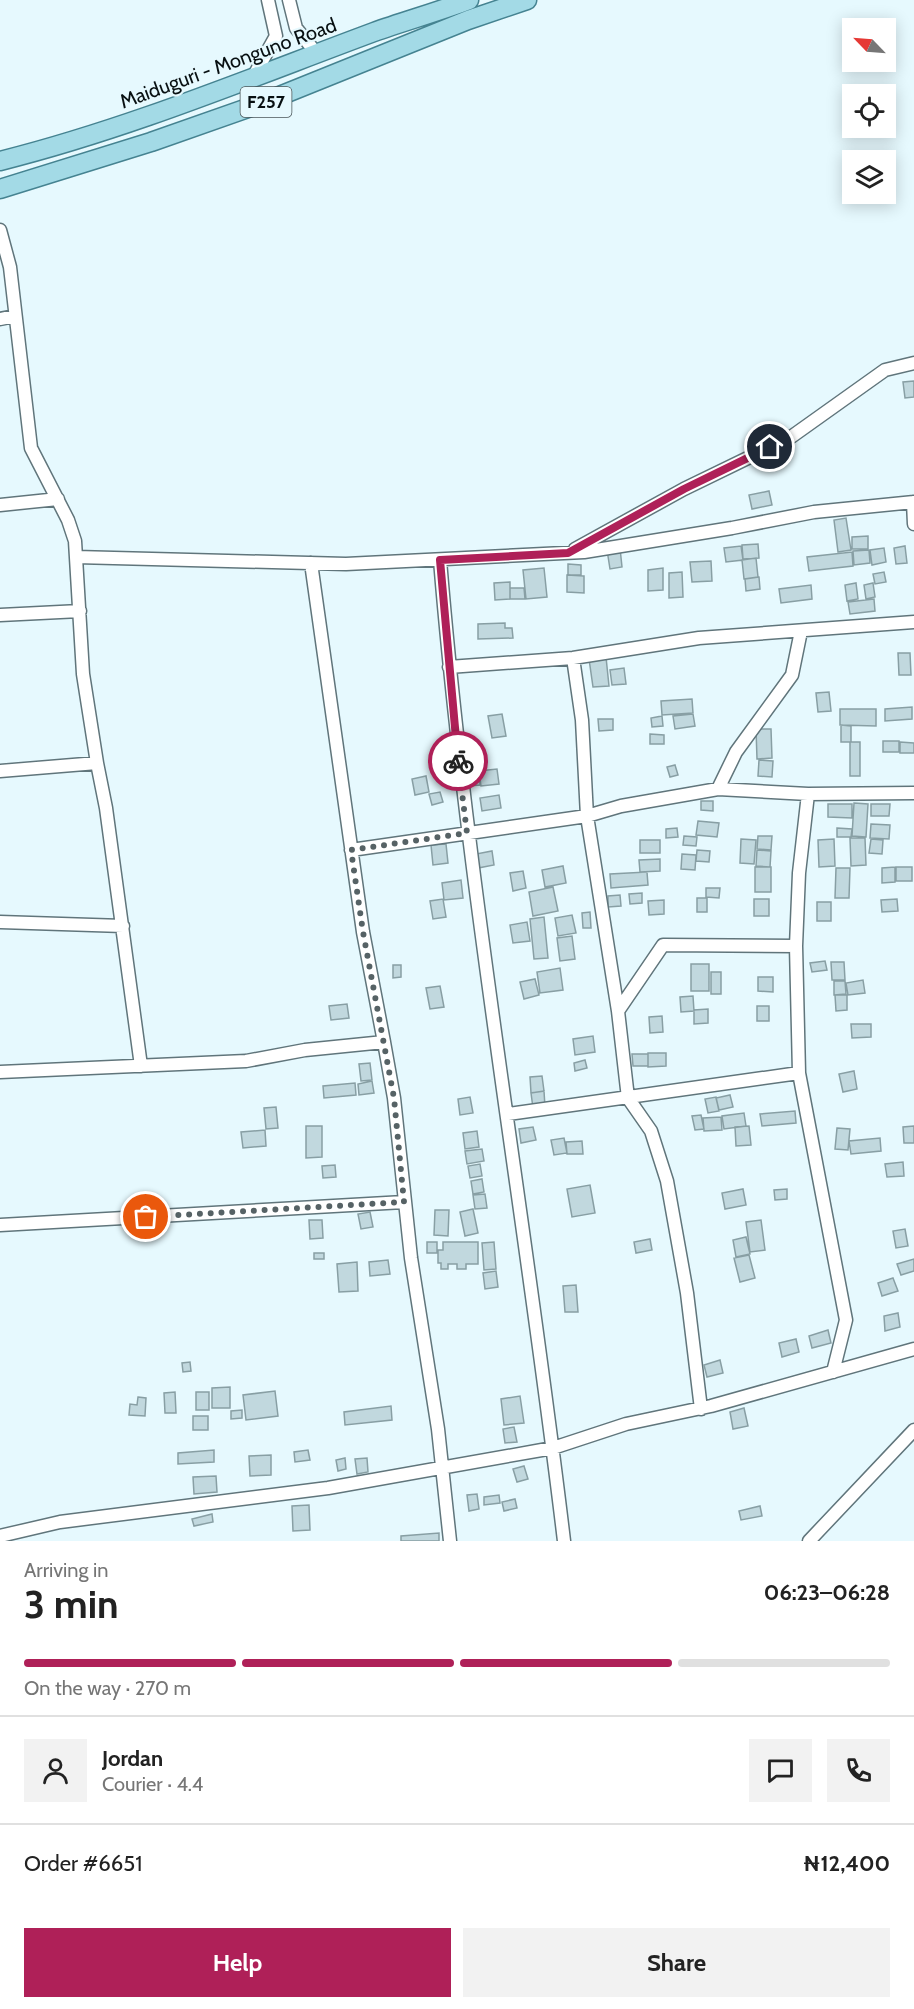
<!DOCTYPE html>
<html lang="en">
<head>
<meta charset="utf-8">
<style>
  body { margin:0; font-family:Cabin,sans-serif; background:#f2f2f2; color:#222; height:100vh; display:flex; flex-direction:column; font-size:22px; white-space:nowrap }
  * { box-sizing:border-box; margin:0 }
  p { font-size:20px; color:#767676 }
  .icon { flex:none; width:33px; height:33px; fill:none; stroke:currentColor; stroke-width:2; stroke-linecap:round; stroke-linejoin:round }
  .map { position:relative; height:1541px; overflow:hidden }
  .panel { display:flex; flex-direction:column; background:#fff; flex:1 }
  .panel>* { flex:none }
  .needle { width:39px; rotate:295deg }
  .controls { position:absolute; left:842px; top:18px; display:grid; gap:12px }
  .controls a { display:grid; place-items:center; width:54px; height:54px; border-radius:0px; background:#fff; box-shadow:0 3px 15px #0003; font-size:30px }
  .pin { position:absolute; display:grid; place-items:center; width:51px; height:51px; color:#fff; margin:-26px; border:3px solid #fff; border-radius:50%; box-shadow:0 2px 6px #0007 }
  .courier { position:absolute; display:grid; place-items:center; width:60px; height:60px; margin:-30px; border:4px solid #af2058; border-radius:50%; background:#fff; color:#222; box-shadow:0 2px 8px #0007 }
  .summary em { font-style:normal; font-weight:700 }
  .summary div { display:flex; flex-direction:column-reverse }
  .summary { display:flex; align-items:center; justify-content:space-between; height:102px; padding:0 24px }
  h1 { font-size:39px; font-weight:700; line-height:45px }
  .bar { display:grid; grid-template-columns:repeat(4,1fr); gap:9px 6px; align-content:center; height:72px; padding:0 24px }
  .bar i { height:8px; border-radius:4px; background:#e0e0e0 }
  .bar .selected { background:#af2058 }
  .bar p { grid-column:span 4 }
  .line { display:flex; align-items:center; gap:15px; padding:0 24px; border-top:2px solid #e0e0e0 }
  .line div { flex:1 }
  .round { display:grid; place-items:center; flex:none; width:63px; height:63px; border-radius:0px; background:#f2f2f2 }
  .action { display:flex; gap:12px; margin-top:auto; padding:12px 24px }
  .action a { flex:1; height:69px; border-radius:0px; background:#af2058; color:#fff; font-size:24px; font-weight:700; line-height:69px; text-align:center }
  .action a+a { background:#f2f2f2; color:#222 }
  .map>svg:first-child { display:block }
</style>
</head>
<body>
<div class="map">
<svg width="914" height="1541" viewBox="0 0 914 1541">
  <rect width="100%" height="100%" fill="#e6f9fe"/>
  <path fill="#c1d8de" stroke="#889fa4" stroke-width="1.5" d="M914 381V397L905 398 903 382Z
    M769 491 772 505 752 509 749 495Z
    M846 518 851 550 838 552 834 520Z
    M868 536V549H852V537Z
    M758 544 759 558 743 559 742 545Z
    M741 546 743 560 726 562 724 548Z
    M905 546 907 563 896 564 894 548Z
    M620 548 622 567 610 569 607 550Z
    M884 548 886 562 872 565 870 550Z
    M869 550 870 563 854 565 853 551Z
    M852 552 853 566 809 571 807 557Z
    M756 558 758 577 744 579 742 560Z
    M711 561 712 581 692 582 690 562Z
    M568 564 581 565V575H568Z
    M544 568 547 597 526 599 523 570Z
    M663 568V590L648 591V570Z
    M682 572 683 597 669 598V573Z
    M884 572 886 582 875 584 873 574Z
    M567 575 584 576V593L567 592Z
    M759 577 760 589 746 591 745 579Z
    M510 582V599L495 600 494 583Z
    M856 583 858 599 847 601 845 585Z
    M873 583 875 597 866 599 864 585Z
    M811 585 812 599 781 603 779 589Z
    M510 588H524L525 599H510Z
    M874 599 875 611 850 614 848 602Z
    M505 623V628H512L513 638 478 639V624Z
    M898 653H910L911 675H899Z
    M606 657 609 686 593 687 589 659Z
    M624 668 626 684 612 685 610 670Z
    M829 692 831 711 818 712 816 693Z
    M692 699 693 713 662 715 661 701Z
    M912 707V719L885 721V709Z
    M840 709H876V726L840 725Z
    M502 714 506 736 492 738 488 716Z
    M693 714 695 726 675 729 673 716Z
    M662 716 663 726 652 727 651 718Z
    M598 719H613V730L599 731Z
    M841 725 851 726V742H841Z
    M756 729H771L772 758 757 759Z
    M650 734 664 735V744H650Z
    M883 741H899V752H883Z
    M850 742H860V776H850Z
    M900 742 914 743V753H900Z
    M442 756 444 774 434 775 432 757Z
    M759 760 773 761 772 777 758 776Z
    M675 765 678 775 670 777 667 767Z
    M497 769 499 784 481 786 479 771Z
    M479 772 480 785 467 786 466 773Z
    M426 776 429 792 415 795 412 779Z
    M440 792 443 802 432 805 429 794Z
    M499 795 501 808 482 811 480 798Z
    M701 801H713V811L701 810Z
    M854 803 868 804 866 837 852 836Z
    M828 804H852V818L828 817Z
    M871 804H890L889 816H871Z
    M698 821 719 823 717 837 696 835Z
    M871 824 890 825 889 839 870 838Z
    M677 828 678 837 666 838V829Z
    M837 828 852 829 851 837H837Z
    M684 836 697 837 696 846 683 845Z
    M758 836H772L771 850 757 849Z
    M850 838H865L866 865 851 866Z
    M741 839 756 840 754 864 740 863Z
    M834 839 835 866 819 867 818 840Z
    M871 839 883 840 882 854 869 853Z
    M640 840H660V853H640Z
    M446 844 448 863 433 865 431 845Z
    M697 850 710 851 709 862 696 861Z
    M757 850 771 851 770 867 756 866Z
    M492 851 494 865 478 868 476 854Z
    M682 854 696 855 695 870 681 869Z
    M660 859V871L640 872 639 860Z
    M563 866 566 883 545 887 542 870Z
    M755 867H771V892H755Z
    M895 867V882L882 883V868Z
    M896 867H912V881H896Z
    M836 868H850L849 898H835Z
    M523 871 526 888 513 891 510 873Z
    M647 872 648 885 611 888 610 874Z
    M461 880 463 898 444 900 442 883Z
    M553 887 558 911 533 916 529 892Z
    M706 888H720L719 898 706 897Z
    M642 893V903L630 904 629 894Z
    M620 895 621 906 608 907V896Z
    M697 898H707V912H697Z
    M443 899 446 917 433 919 430 901Z
    M754 899H769V916H754Z
    M897 899 898 911 882 912 881 900Z
    M664 900V914L649 915 648 901Z
    M817 902H831V921H817Z
    M590 912 591 928H583L582 913Z
    M572 915 576 933 558 936 555 918Z
    M544 917 548 958 534 959 530 919Z
    M527 922 530 941 513 943 510 925Z
    M572 936 575 959 560 961 557 938Z
    M825 961 827 970 812 972 810 963Z
    M831 962H844L845 980H832Z
    M691 964H709V991H691Z
    M393 965H401V977L393 978Z
    M560 968 563 990 540 993 537 972Z
    M711 972H721V994H711Z
    M758 977H773V992L758 991Z
    M535 979 539 995 524 999 520 982Z
    M863 980 865 993 848 995 846 983Z
    M834 981H845L846 994 834 995Z
    M440 986 444 1007 430 1009 426 988Z
    M835 995H847V1010L836 1011Z
    M693 996 694 1011 681 1012 680 997Z
    M347 1004 349 1018 331 1020 329 1006Z
    M757 1006H769V1021H757Z
    M708 1009V1023L694 1024V1010Z
    M662 1016 663 1032 650 1033 649 1017Z
    M851 1024H871V1037L852 1038Z
    M593 1036 595 1052 575 1055 573 1039Z
    M648 1053H666V1066L648 1067Z
    M632 1054H648V1066H633Z
    M585 1060 587 1068 575 1071 574 1063Z
    M370 1063 372 1080 361 1081 359 1064Z
    M854 1071 857 1089 843 1092 839 1074Z
    M542 1076 544 1091 531 1093 530 1077Z
    M372 1081 374 1093 359 1095 358 1084Z
    M355 1083 356 1095 324 1098 323 1086Z
    M544 1091 545 1107 533 1108 531 1093Z
    M730 1095 733 1107 719 1110 716 1098Z
    M470 1097 473 1113 460 1115 458 1099Z
    M716 1097 719 1111 708 1113 705 1099Z
    M276 1107 278 1128 266 1129 264 1108Z
    M795 1111 796 1123 762 1126 760 1114Z
    M744 1113 746 1126 724 1129 722 1116Z
    M701 1115 704 1129 695 1130 692 1116Z
    M721 1117 722 1130 704 1131 703 1118Z
    M306 1126H322V1157L306 1158Z
    M749 1126 751 1145 736 1146 735 1127Z
    M914 1126V1143H904L903 1127Z
    M533 1127 536 1140 521 1143 519 1129Z
    M837 1128 850 1129 848 1150 835 1149Z
    M265 1130 266 1146 243 1148 241 1132Z
    M477 1131 479 1147 465 1149 463 1133Z
    M564 1138 567 1153 554 1155 551 1140Z
    M880 1138 881 1151 851 1154 849 1141Z
    M582 1141 583 1154H567L566 1142Z
    M482 1149 484 1161 467 1164 465 1151Z
    M903 1162 904 1176 887 1177 885 1164Z
    M480 1164 482 1176 470 1178 468 1166Z
    M335 1165 336 1177 323 1178 322 1166Z
    M482 1179 484 1192 473 1194 471 1181Z
    M590 1185 595 1213 572 1217 567 1189Z
    M743 1189 746 1205 725 1209 722 1193Z
    M787 1189V1199L775 1200 774 1190Z
    M485 1194 487 1208 475 1209 473 1195Z
    M473 1209 478 1233 465 1236 460 1212Z
    M435 1210H449L448 1236 434 1235Z
    M370 1212 373 1227 361 1229 358 1214Z
    M309 1220H322L323 1238 310 1239Z
    M761 1220 765 1250 750 1252 746 1222Z
    M905 1229 908 1246 896 1248 893 1231Z
    M746 1237 750 1254 736 1257 733 1240Z
    M650 1239 652 1250 636 1253 634 1242Z
    M427 1242H437V1253H427Z
    M443 1242H478V1264H466V1269H457V1264H448V1269H441V1263H438V1250H443Z
    M494 1242 496 1269 484 1270 482 1243Z
    M314 1253H324V1259H314Z
    M749 1255 755 1278 740 1282 734 1258Z
    M914 1259V1271L901 1275 897 1264Z
    M388 1260 390 1274 370 1276 369 1262Z
    M357 1262 358 1291 339 1292 337 1264Z
    M496 1271 498 1287 485 1289 483 1273Z
    M893 1278 898 1291 882 1296 878 1283Z
    M576 1285 578 1312H565L563 1286Z
    M898 1313 900 1327 885 1331 884 1316Z
    M828 1330 831 1343 812 1348 809 1336Z
    M796 1339 799 1352 782 1357 779 1343Z
    M720 1360 723 1373 707 1377 704 1365Z
    M190 1362 191 1371 183 1372 182 1363Z
    M230 1387V1408H212V1388Z
    M275 1391 278 1416 246 1420 243 1395Z
    M175 1392 176 1413H165L164 1393Z
    M196 1392H209V1410H196Z
    M520 1396 524 1423 504 1425 501 1399Z
    M138 1397 146 1398 145 1416 129 1415 130 1404 137 1405Z
    M391 1406 392 1420 345 1425 344 1412Z
    M744 1408 748 1426 733 1429 730 1412Z
    M242 1410V1418L231 1419V1411Z
    M193 1416H208V1430H193Z
    M514 1427 517 1442 505 1443 503 1429Z
    M214 1450V1462L178 1464V1453Z
    M308 1450 310 1460 295 1462 294 1452Z
    M271 1455V1475L250 1476 249 1456Z
    M345 1458 346 1469 338 1471 336 1460Z
    M367 1458 368 1472 357 1474 355 1459Z
    M524 1466 528 1479 517 1482 513 1469Z
    M216 1476 217 1492 194 1494 193 1477Z
    M477 1494 479 1509 469 1511 467 1495Z
    M499 1495 500 1503 484 1505V1497Z
    M515 1499 517 1508 504 1511 502 1502Z
    M309 1505 310 1530 293 1531 292 1506Z
    M760 1506 762 1516 741 1520 739 1511Z
    M212 1514 213 1522 194 1526 192 1519Z
    M439 1533V1541H401V1536Z"/>
  <g fill="none" stroke-linecap="round" stroke-linejoin="round">
    <defs>
      <path id="minor" d="M289 0 296 28 317 54
        M252 79 276 36 268 0
        M0 230 10 267 31 448 68 520 75 541 83 674 97 763
        M0 319 15 316
        M913 502 914 524
        M0 505 58 499
        M575 549 684 489 791 437 885 370 914 363
        M76 557 346 564 584 552 732 528 814 512 914 502
        M440 560C467 888 525 1213 564 1541
        M0 615 80 611
        M573 658 582 720 587 816 618 1011
        M449 667 573 658 699 638 914 622
        M0 771 97 763 106 808 141 1066
        M718 789 736 752 792 675 801 631
        M808 794 914 793
        M351 850 587 816 621 806 718 789 808 794 799 873 796 946 663 945 618 1011 628 1098 651 1131 667 1181 687 1293 701 1409
        M0 922 123 926
        M796 946 799 1073 846 1320 833 1372
        M384 1042 394 1098 411 1258 438 1429 450 1541
        M0 1072 246 1061 305 1050 384 1042 363 932 311 563
        M508 1114 799 1073
        M0 1225 404 1202
        M0 1536 60 1522 328 1488 553 1448 626 1424 711 1406 914 1349
        M809 1541 914 1430"/>
      <path id="primary" d="M0 161C128 129 250 78 374 32 405 21 437 12 469 0
        M0 189 151 142 262 103 468 20 527 0"/>
    </defs>
    <use href="#minor" stroke="#60757b" stroke-width="15"/>
    <use href="#primary" stroke="#458391" stroke-width="21"/>
    <use href="#minor" stroke="#fff" stroke-width="12"/>
    <use href="#primary" stroke="#a3dae6" stroke-width="18"/>
  </g>
  <g fill="none" stroke-linecap="round" stroke-linejoin="round">
    <path stroke="#566265" stroke-width="6" stroke-dasharray="0 10.8" d="M146 1217 404 1202 394 1098 363 932 351 850 467 833 458 761"/>
    <path stroke="#af2058" stroke-width="8" d="M458 761 440 560 568 553 684 489 770 447"/>
  </g>
  <g text-anchor="middle" dominant-baseline="central" stroke-width="4.5" stroke-linejoin="round" paint-order="stroke">
    <rect fill="#e6f9fe" stroke="#4b5659" stroke-width="1.5" x="240.5" y="87" width="51" height="30" rx="4.5"/>
    <g font-size="18" font-weight="bold" fill="#081012">
      <text x="266" y="102">F257</text>
    </g>
    <g font-size="20" fill="#081012" stroke="#e6f9fe">
      <text transform="translate(228 63) rotate(-20)">Maiduguri - Monguno Road</text>
    </g>
  </g>
</svg>
<div class="controls">
<a><svg class="needle" viewBox="-14 -14 28 28"><path d="M0-13l5 13h-10z" fill="#e53935"/><path d="M0 13l5-13h-10z" fill="#767676"/></svg></a>
<a><svg class="icon" aria-label="locate" viewBox="0 0 24 24"><circle cx="12" cy="12" r="6"/><path d="M12 2v4M12 18v4M2 12h4M18 12h4"/></svg></a>
<a><svg class="icon" aria-label="layers" viewBox="0 0 24 24"><path d="M12 4l9 5-9 5-9-5zM3 14l9 5 9-5"/></svg></a>
</div>
<div class="pin" style="left:146px;top:1217px;background:#ea580c"><svg class="icon" aria-label="bag" viewBox="0 0 24 24"><path d="M5 8h14l-1 12H6zM9 8a3 3 0 0 1 6 0"/></svg></div>
<div class="pin" style="left:770px;top:447px;background:#1f2937"><svg class="icon" aria-label="home" viewBox="0 0 24 24"><path d="M3 11l9-7 9 7M6 9v11h12V9"/></svg></div>
<div class="courier" style="left:458px;top:761px"><svg class="icon" aria-label="bike" viewBox="0 0 24 24"><circle cx="6" cy="16" r="4"/><circle cx="18" cy="16" r="4"/><path d="M6 16l4-8h5l3 8M10 8l3 8H6M13 5h3"/></svg></div>
</div>
<section class="panel">
<div class="summary"><div><h1>3 min</h1><p>Arriving in</p></div><em>06:23–06:28</em></div>
<div class="bar"><i class="selected"></i><i class="selected"></i><i class="selected"></i><i></i><p>On the way · 270 m</p></div>
<div class="line" style="height:108px"><a class="round"><svg class="icon" aria-label="person" viewBox="0 0 24 24"><circle cx="12" cy="8" r="4"/><path d="M4 21q1-7 8-7t8 7"/></svg></a><div><b>Jordan</b><p>Courier · 4.4</p></div><a class="round"><svg class="icon" aria-label="chat" viewBox="0 0 24 24"><path d="M4 5h16v11H9l-5 4z"/></svg></a><a class="round"><svg class="icon" aria-label="phone" viewBox="0 0 24 24"><path d="M5 4h4l2 5-3 2q2 4 5 5l2-3 5 2v4C11 20 4 13 5 4z"/></svg></a></div>
<div class="line" style="height:78px"><div>Order #6651</div><b>₦12,400</b></div>
<div class="action"><a>Help</a><a>Share</a></div>
</section>
</body>
</html>
